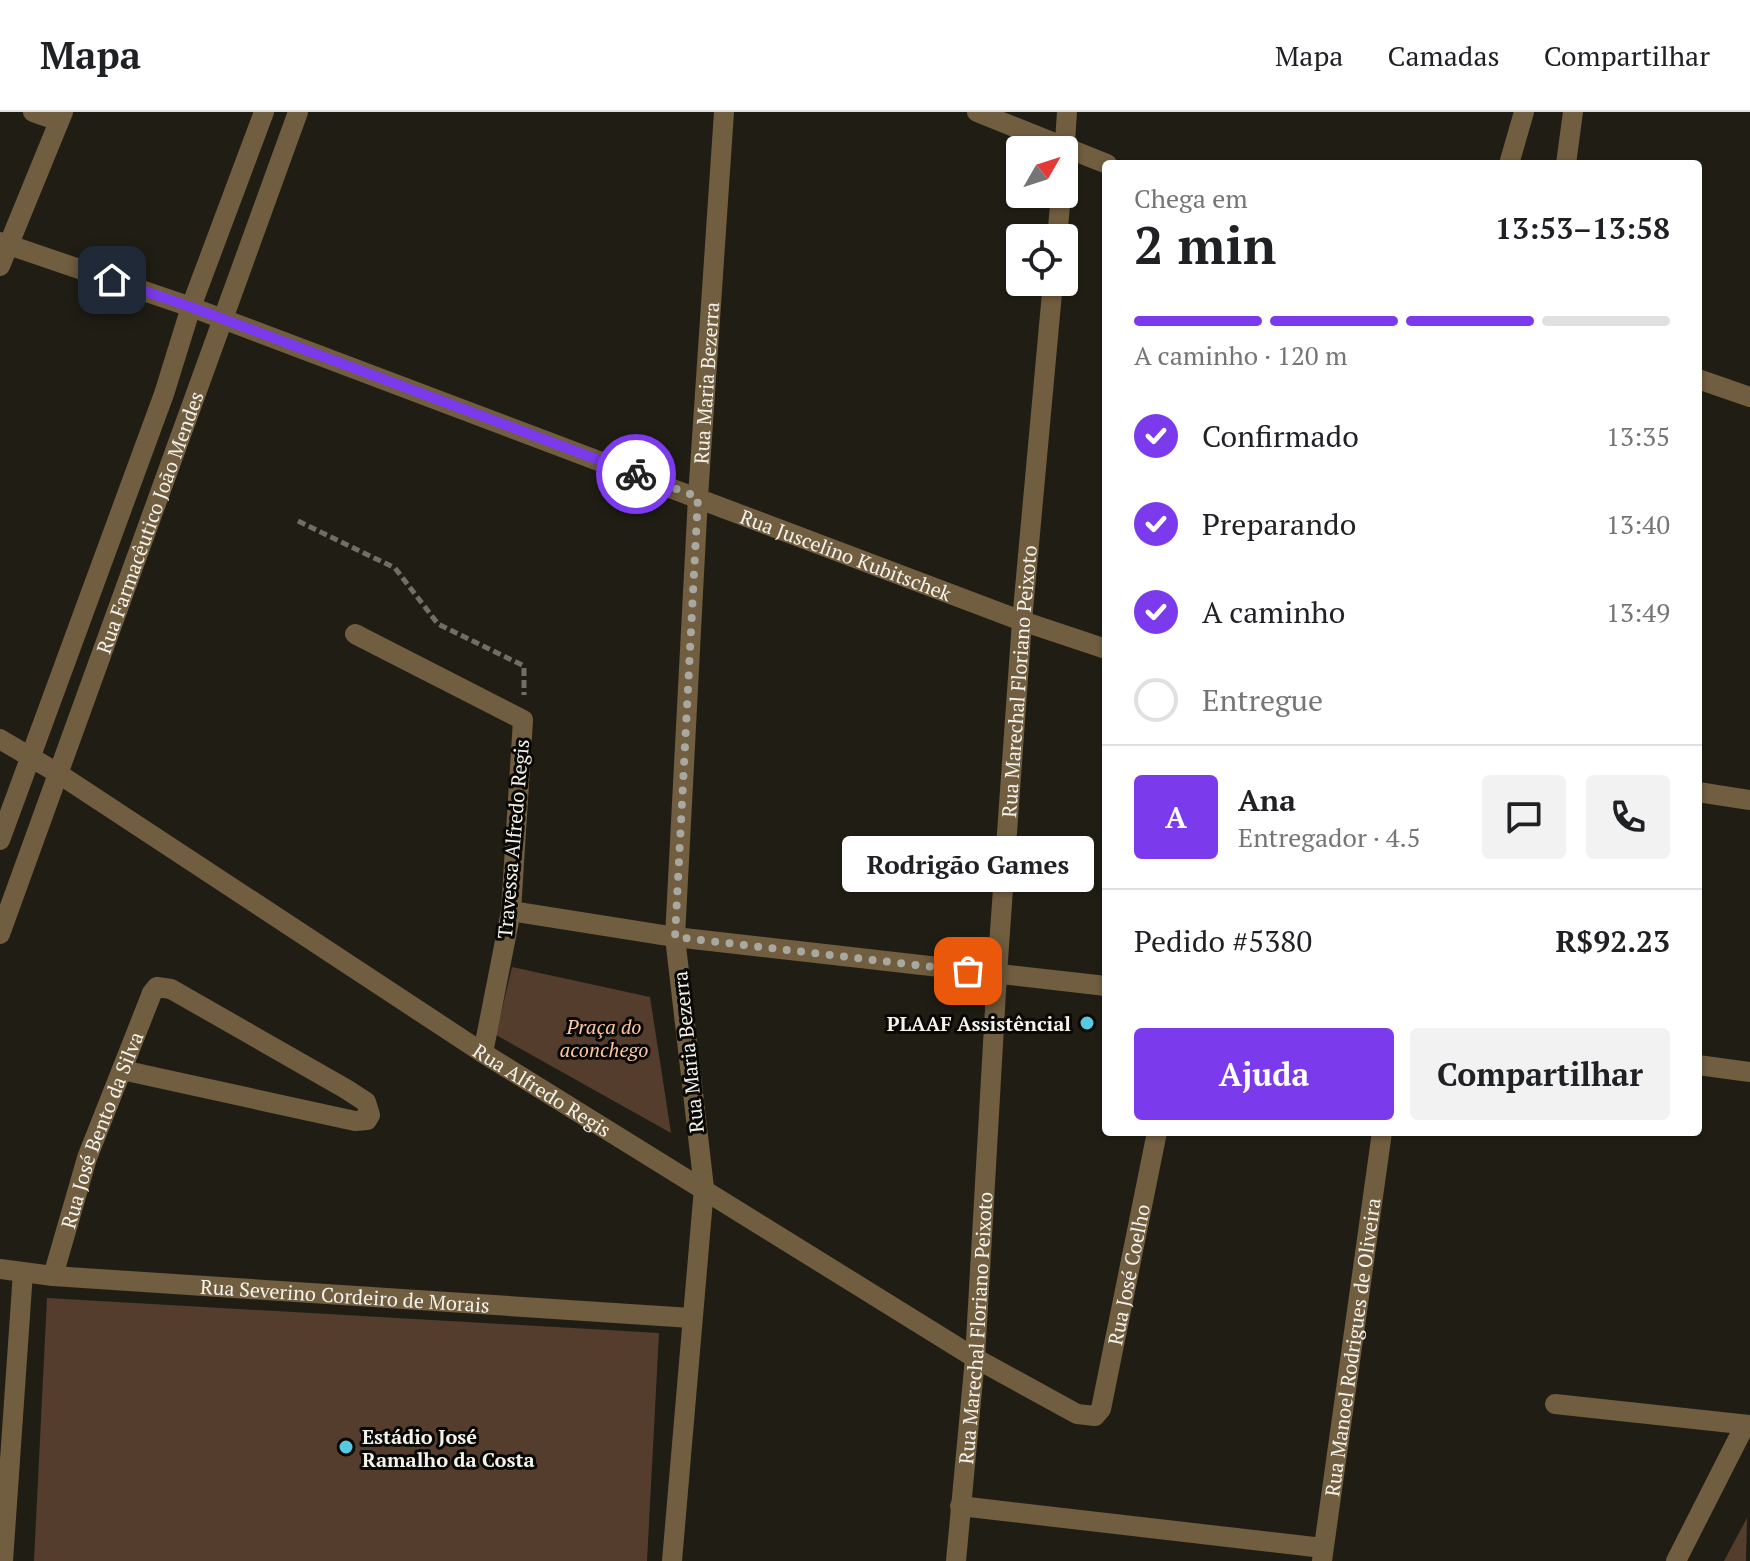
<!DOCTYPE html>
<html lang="pt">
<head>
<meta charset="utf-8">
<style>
  body { margin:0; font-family:"PT Serif",serif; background:#f2f2f2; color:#202124; height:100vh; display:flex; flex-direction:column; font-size:30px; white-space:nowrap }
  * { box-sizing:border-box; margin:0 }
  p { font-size:26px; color:#757577 }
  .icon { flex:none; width:44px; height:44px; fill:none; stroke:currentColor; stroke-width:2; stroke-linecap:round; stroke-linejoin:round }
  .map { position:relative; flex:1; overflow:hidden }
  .details { position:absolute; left:1102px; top:48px; width:600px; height:976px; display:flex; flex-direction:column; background:#fff; border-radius:8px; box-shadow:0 2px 6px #0004 }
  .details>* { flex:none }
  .needle { width:52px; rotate:51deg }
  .buttons { position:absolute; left:1006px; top:24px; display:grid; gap:16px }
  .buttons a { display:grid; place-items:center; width:72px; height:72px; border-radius:8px; background:#fff; box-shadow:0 2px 6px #0004; font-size:40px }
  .pin { position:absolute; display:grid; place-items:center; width:68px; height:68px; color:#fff; margin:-34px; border-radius:16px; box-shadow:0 4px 12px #0006 }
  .courier { position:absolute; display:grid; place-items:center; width:80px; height:80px; margin:-40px; border:6px solid #7c3aed; border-radius:50%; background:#fff; color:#222; box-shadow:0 2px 10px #0007 }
  .bubble { position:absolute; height:56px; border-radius:8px; background:#fff; box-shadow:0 2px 6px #0004; font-size:26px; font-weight:800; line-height:56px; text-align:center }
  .summary em { font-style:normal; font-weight:800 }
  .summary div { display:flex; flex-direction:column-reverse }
  .summary { display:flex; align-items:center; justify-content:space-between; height:136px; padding:0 32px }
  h1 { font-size:52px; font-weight:800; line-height:60px }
  .bar { display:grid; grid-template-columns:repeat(4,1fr); gap:12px 8px; align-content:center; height:96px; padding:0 32px }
  .bar i { height:10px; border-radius:6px; background:#e0e0e0 }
  .bar .selected { background:#7c3aed }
  .bar p { grid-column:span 4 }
  .line { display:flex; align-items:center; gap:20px; padding:0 32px; border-top:2px solid #e0e0e0 }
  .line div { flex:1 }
  .round { display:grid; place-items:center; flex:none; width:84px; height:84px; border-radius:8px; background:#f2f2f2 }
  ol { padding:0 32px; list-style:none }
  li { display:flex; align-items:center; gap:24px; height:88px }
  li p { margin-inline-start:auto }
  li .icon { padding:8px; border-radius:50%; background:#7c3aed; color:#fff; stroke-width:4 }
  li:last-child { color:#757577 }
  li i { width:44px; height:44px; border:4px solid #e0e0e0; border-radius:50% }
  .action { display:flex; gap:16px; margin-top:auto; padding:16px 32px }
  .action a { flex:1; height:92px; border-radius:8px; background:#7c3aed; color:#fff; font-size:32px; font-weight:800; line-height:92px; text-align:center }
  .action a+a { background:#f2f2f2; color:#202124 }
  header { display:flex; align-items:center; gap:48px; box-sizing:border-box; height:112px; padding:0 40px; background:#fff; border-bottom:2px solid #e0e0e0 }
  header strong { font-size:38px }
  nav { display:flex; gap:44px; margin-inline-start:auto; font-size:28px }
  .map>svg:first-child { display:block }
</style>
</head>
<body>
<header>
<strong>Mapa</strong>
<nav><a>Mapa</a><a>Camadas</a><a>Compartilhar</a></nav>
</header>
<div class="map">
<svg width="1750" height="1449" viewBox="0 0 1750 1449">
  <rect width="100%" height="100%" fill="#201e14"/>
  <path fill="#553d2d" d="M512 855 650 885 671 1021 496 923Z
    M47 1186 659 1221 647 1449H34Z
    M1747 1406 1746 1449H1724Z"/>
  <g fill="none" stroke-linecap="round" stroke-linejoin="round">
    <path stroke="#706f66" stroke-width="5" stroke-dasharray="8 4" stroke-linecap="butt" d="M298 409 395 456 438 512 524 554V583"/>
    <g stroke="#715d3f" stroke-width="20">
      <path d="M33 0 59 9"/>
      <path d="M977 0 1107 52"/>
      <path d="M1064 44 1067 0"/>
      <path d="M1509 52 1524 0"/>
      <path d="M1566 52 1573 0"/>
      <path d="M1057 126 1061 82"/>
      <path id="s1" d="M0 130 191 195 1022 509 1106 537"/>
      <path d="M0 154 63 0"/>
      <path d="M1698 267 1750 285"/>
      <path d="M355 522 523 608 511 799 483 941"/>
      <path id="s2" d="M0 627 59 662 483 941 975 1246 1077 1302 1095 1304 1101 1297 1157 1020"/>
      <path d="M1698 680 1750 688"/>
      <path d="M0 728 164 282 191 195 264 0"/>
      <path d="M511 799 675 825 1106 874"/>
      <path id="s3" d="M0 822 298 0"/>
      <path d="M1698 953 1750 960"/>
      <path id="s4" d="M0 1157 53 1164 691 1206"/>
      <path id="s5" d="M53 1164 87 1046 152 881 157 875 171 877 346 977 366 990 370 1003 367 1008 355 1009 122 958"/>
      <path d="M1555 1292 1750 1313"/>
      <path d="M960 1394 1323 1436"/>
      <path d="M3 1449 23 1160"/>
      <path id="s6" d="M672 1449 704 1076 675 825 698 385 724 0"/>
      <path id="s7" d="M956 1449 975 1246 997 862 1022 509 1053 170"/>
      <path id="s8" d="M1322 1449 1382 1020"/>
      <path d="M1676 1449 1745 1313"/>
    </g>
  </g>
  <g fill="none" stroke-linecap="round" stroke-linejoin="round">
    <path stroke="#a9a8a0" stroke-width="8" stroke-dasharray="0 14.4" d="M636 362 698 385 675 825 968 859"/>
    <path stroke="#7c3aed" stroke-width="10" d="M112 168 191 195 636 362"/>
  </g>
  <g fill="#57c9e2" stroke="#090805" stroke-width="3">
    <circle cx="1087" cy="911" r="8"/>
    <circle cx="346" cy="1335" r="8"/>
  </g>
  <g text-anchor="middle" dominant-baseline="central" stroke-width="6" stroke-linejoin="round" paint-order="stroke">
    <g font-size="20" fill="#f3f2eb" stroke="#090805">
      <text stroke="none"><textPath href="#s6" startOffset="1182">Rua Maria Bezerra</textPath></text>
      <text stroke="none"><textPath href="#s3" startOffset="438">Rua Farmacêutico João Mendes</textPath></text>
      <text stroke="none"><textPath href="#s1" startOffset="902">Rua Juscelino Kubitschek</textPath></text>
      <text stroke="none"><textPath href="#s7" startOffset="882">Rua Marechal Floriano Peixoto</textPath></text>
      <text transform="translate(513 727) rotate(-85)">Travessa Alfredo Regis</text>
      <text transform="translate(688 940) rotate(-96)">Rua Maria Bezerra</text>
      <text stroke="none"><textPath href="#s2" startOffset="646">Rua Alfredo Regis</textPath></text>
      <text stroke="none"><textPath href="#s5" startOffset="154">Rua José Bento da Silva</textPath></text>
      <text stroke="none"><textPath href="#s2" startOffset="1436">Rua José Coelho</textPath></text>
      <text stroke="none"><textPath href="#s4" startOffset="346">Rua Severino Cordeiro de Morais</textPath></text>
      <text stroke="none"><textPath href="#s7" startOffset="234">Rua Marechal Floriano Peixoto</textPath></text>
      <text stroke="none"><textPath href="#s8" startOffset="216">Rua Manoel Rodrigues de Oliveira</textPath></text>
    </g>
    <g font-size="20" font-weight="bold" fill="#f3f2eb" stroke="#090805" text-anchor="end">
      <text x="1071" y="911">PLAAF Assistêncial</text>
      <text x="362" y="1324" text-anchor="start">Estádio José<tspan x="362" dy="23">Ramalho da Costa</tspan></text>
    </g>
    <g font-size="20" font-style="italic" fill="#ffc5a0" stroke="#090805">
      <text x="604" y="914">Praça do<tspan x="604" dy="23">aconchego</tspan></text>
    </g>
  </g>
</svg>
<div class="buttons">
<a><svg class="needle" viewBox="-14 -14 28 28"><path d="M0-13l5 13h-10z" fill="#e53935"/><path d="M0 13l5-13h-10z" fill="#757577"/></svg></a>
<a><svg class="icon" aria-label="locate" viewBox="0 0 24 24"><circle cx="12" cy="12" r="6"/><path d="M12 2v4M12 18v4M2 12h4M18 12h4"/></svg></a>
</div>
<div class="pin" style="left:968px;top:859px;background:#ea580c"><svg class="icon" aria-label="bag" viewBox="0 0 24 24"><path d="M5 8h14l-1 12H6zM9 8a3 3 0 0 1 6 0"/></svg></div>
<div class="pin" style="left:112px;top:168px;background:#1f2937"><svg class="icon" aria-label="home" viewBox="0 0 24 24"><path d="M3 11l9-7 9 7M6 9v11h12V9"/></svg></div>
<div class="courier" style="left:636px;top:362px"><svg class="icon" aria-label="bike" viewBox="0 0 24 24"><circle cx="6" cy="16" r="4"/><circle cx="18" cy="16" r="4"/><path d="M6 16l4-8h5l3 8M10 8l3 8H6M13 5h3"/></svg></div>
<div class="bubble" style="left:842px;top:724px;width:252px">Rodrigão Games</div>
<section class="details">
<div class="summary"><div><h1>2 min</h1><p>Chega em</p></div><em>13:53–13:58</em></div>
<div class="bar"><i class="selected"></i><i class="selected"></i><i class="selected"></i><i></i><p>A caminho · 120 m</p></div>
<ol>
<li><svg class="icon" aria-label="check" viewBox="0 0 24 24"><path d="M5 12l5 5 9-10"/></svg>Confirmado<p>13:35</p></li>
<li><svg class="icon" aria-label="check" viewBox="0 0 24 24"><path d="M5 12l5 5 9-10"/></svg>Preparando<p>13:40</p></li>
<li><svg class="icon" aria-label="check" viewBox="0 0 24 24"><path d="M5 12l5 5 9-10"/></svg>A caminho<p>13:49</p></li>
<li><i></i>Entregue</li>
</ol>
<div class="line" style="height:144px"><b class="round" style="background:#7c3aed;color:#fff">A</b><div><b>Ana</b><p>Entregador · 4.5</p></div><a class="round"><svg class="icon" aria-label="chat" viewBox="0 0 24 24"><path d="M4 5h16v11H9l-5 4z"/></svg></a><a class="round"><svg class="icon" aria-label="phone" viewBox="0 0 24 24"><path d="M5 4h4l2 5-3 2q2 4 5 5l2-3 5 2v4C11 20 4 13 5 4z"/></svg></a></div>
<div class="line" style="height:104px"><div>Pedido #5380</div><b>R$92.23</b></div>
<div class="action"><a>Ajuda</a><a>Compartilhar</a></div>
</section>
</div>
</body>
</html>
